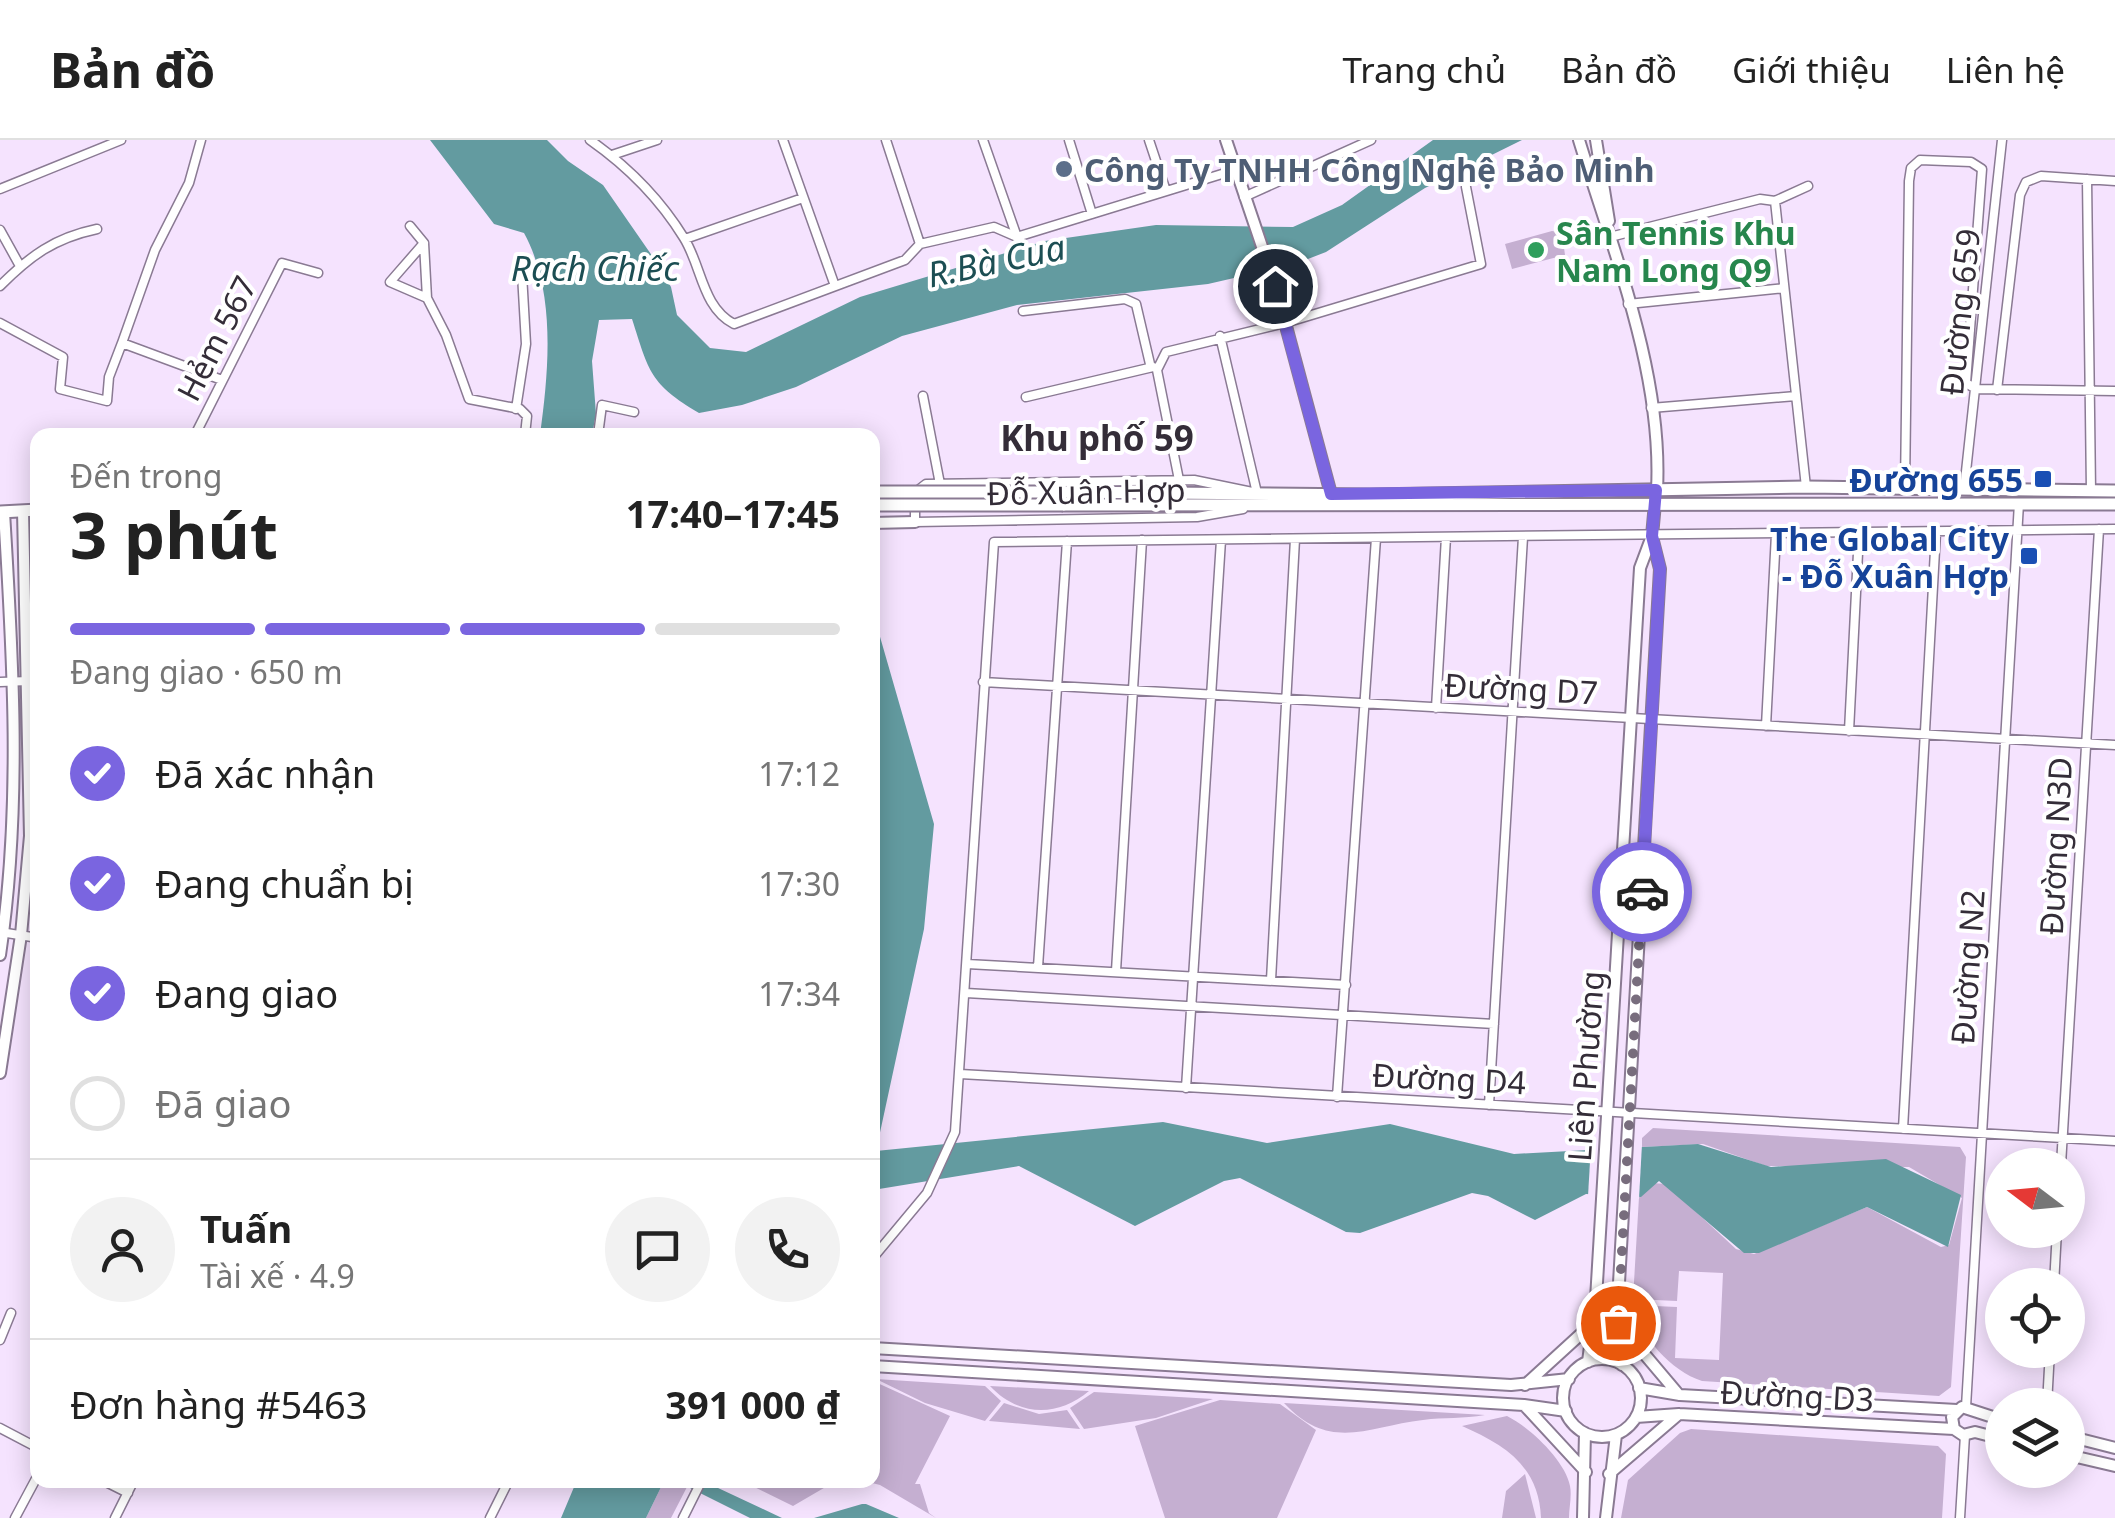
<!DOCTYPE html>
<html lang="vi">
<head>
<meta charset="utf-8">
<style>
  body { margin:0; font-family:"Noto Sans",sans-serif; background:#f2f2f2; color:#222; height:100vh; display:flex; flex-direction:column; font-size:38px; white-space:nowrap }
  * { box-sizing:border-box; margin:0 }
  p { font-size:32px; color:#767676 }
  .icon { flex:none; width:55px; height:55px; fill:none; stroke:currentColor; stroke-width:2; stroke-linecap:round; stroke-linejoin:round }
  .map { position:relative; flex:1; overflow:hidden }
  .panel { position:absolute; left:30px; top:288px; width:850px; height:1060px; display:flex; flex-direction:column; background:#fff; border-radius:20px; box-shadow:0 5px 25px #0003 }
  .panel>* { flex:none }
  .needle { width:65px; rotate:286deg }
  .fabs { position:absolute; left:1985px; top:1008px; display:grid; gap:20px }
  .fabs a { display:grid; place-items:center; width:100px; height:100px; border-radius:50%; background:#fff; box-shadow:0 5px 25px #0003; font-size:50px }
  .pin { position:absolute; display:grid; place-items:center; width:85px; height:85px; color:#fff; margin:-42px; border:5px solid #fff; border-radius:50%; box-shadow:0 2px 10px #0007 }
  .courier { position:absolute; display:grid; place-items:center; width:100px; height:100px; margin:-50px; border:8px solid #7a65e0; border-radius:50%; background:#fff; color:#222; box-shadow:0 2px 12px #0007 }
  .summary em { font-style:normal; font-weight:700 }
  .summary div { display:flex; flex-direction:column-reverse }
  .summary { display:flex; align-items:center; justify-content:space-between; height:170px; padding:0 40px }
  h1 { font-size:65px; font-weight:700; line-height:75px }
  .bar { display:grid; grid-template-columns:repeat(4,1fr); gap:15px 10px; align-content:center; height:120px; padding:0 40px }
  .bar i { height:12px; border-radius:8px; background:#e0e0e0 }
  .bar .on { background:#7a65e0 }
  .bar p { grid-column:span 4 }
  .line { display:flex; align-items:center; gap:25px; padding:0 40px; border-top:2px solid #e0e0e0 }
  .line div { flex:1 }
  .round { display:grid; place-items:center; flex:none; width:105px; height:105px; border-radius:52px; background:#f2f2f2 }
  ol { padding:0 40px; list-style:none }
  li { display:flex; align-items:center; gap:30px; height:110px }
  li p { margin-inline-start:auto }
  li .icon { padding:10px; border-radius:50%; background:#7a65e0; color:#fff; stroke-width:4 }
  li:last-child { color:#767676 }
  li i { width:55px; height:55px; border:5px solid #e0e0e0; border-radius:50% }
  header { display:flex; align-items:center; gap:60px; box-sizing:border-box; height:140px; padding:0 50px; background:#fff; border-bottom:2px solid #e0e0e0 }
  header strong { font-size:48px }
  nav { display:flex; gap:55px; margin-inline-start:auto; font-size:35px }
  .map>svg:first-child { display:block }
</style>
</head>
<body>
<header>
<strong>Bản đồ</strong>
<nav><a>Trang chủ</a><a>Bản đồ</a><a>Giới thiệu</a><a>Liên hệ</a></nav>
</header>
<div class="map">
<svg width="2115" height="1378" viewBox="0 0 2115 1378">
  <rect width="100%" height="100%" fill="#f5e3fe"/>
  <path fill="#c5afd1" d="M1552 91 1562 93 1565 115 1512 129 1505 104Z
    M1653 988 1960 1007 1966 1017 1951 1247 1939 1256 1702 1241C1671 1231 1640 1196 1633 1165L1677 1167 1675 1218 1719 1220 1723 1133 1679 1131 1677 1161 1633 1159 1639 1057 1652 1043 1666 1044 1736 1109 1754 1114 1867 1067 1941 1107 1949 1105 1962 1058 1909 1027 1766 1026 1703 1004 1642 1007V998Z
    M876 1239 985 1246 1001 1261 985 1281 925 1263Z
    M873 1241 950 1276 915 1344H920L929 1373 936 1378 880 1345 860 1340H872Z
    M990 1246 1089 1251C1057 1278 1018 1276 990 1246Z
    M1094 1252 1213 1259 1156 1278 1084 1289 1070 1268Z
    M1220 1260 1280 1264 1316 1290 1277 1378H1165L1135 1286Z
    M1004 1263 1039 1274 1067 1270 1080 1289 989 1281Z
    M1284 1263 1485 1275C1463 1279 1444 1277 1423 1280 1369 1286 1330 1313 1284 1263Z
    M1507 1276C1529 1287 1565 1320 1570 1346 1572 1356 1569 1368 1569 1378H1541C1539 1326 1505 1305 1462 1286Z
    M1691 1289 1938 1306 1946 1314 1942 1378H1621L1628 1340 1680 1293Z
    M1525 1334 1536 1378H1502L1506 1351Z
    M740 1340H851L829 1345 793 1366Z
    M663 1343 687 1347 671 1378H646Z"/>
  <path fill="#639ba0" d="M430 0H547L568 21 603 45 655 120 671 147 677 175 710 208 746 212 860 157 1045 101 1156 85 1293 87 1342 65 1433 0H1522L1425 48 1326 112 1295 124 1208 144 1017 165 902 196 796 247 742 265 699 273C650 244 649 232 632 179L599 180 592 221 596 274 592 295H540C549 229 556 152 524 93L494 84Z
    M872 469 934 684 924 789 876 1011 1163 982 1267 1003 1390 984 1514 1014 1698 1004 1771 1027 1886 1019 1961 1055 1948 1107 1867 1067 1759 1113H1744L1659 1041 1641 1057 1586 1054 1535 1080 1488 1056 1472 1053 1360 1093 1346 1092 1240 1038 1224 1041 1135 1086 1019 1026 873 1050Z
    M577 1340H701L782 1378H750L686 1346 663 1343 646 1378H561Z
    M866 1364 899 1378H814L862 1364Z"/>
  <path fill="#f5e3fe" d="M1642 1004 1639 1059 1588 1056 1591 1005Z"/>
  <g fill="none" stroke-linecap="round" stroke-linejoin="round">
    <defs>
      <path id="minor" d="M590 0C627 26 660 59 684 98 702 127 702 167 734 184L905 120 920 104 994 87 1017 97 1235 30
        M783 0 835 146
        M886 0 920 104
        M983 0 1017 97
        M1069 0 1092 74
        M1149 0 1166 51
        M612 15 657 0
        M2087 39 2091 351
        M0 49 121 0
        M1244 57 1371 0
        M410 86 424 103 427 158
        M0 90 20 126
        M1610 97 1760 59 1775 61
        M685 99 803 58
        M424 103 390 142 427 158 446 195 469 259 520 269 527 276 525 295
        M0 146C30 116 54 98 97 89
        M1628 164 1784 148
        M1023 171 1125 159 1136 164 1150 224
        M0 183 63 217 60 249 107 261 109 237 122 203 222 240
        M122 203 155 110 189 43 201 0
        M1997 250 2020 55 2026 42 2041 36 2115 41
        M923 256 940 344
        M1026 257 1153 227
        M1651 268 1796 256
        M516 269 526 204 522 134
        M333 294 336 295
        M195 295 282 123 318 133
        M598 295 602 265 634 272
        M1179 340 1157 230 1166 212 1285 183 1481 124 1466 47
        M1806 347 1775 61 1808 46
        M1905 349 1909 41 1911 28 1920 20 1971 22 1982 29 1966 243 1976 249 2115 251
        M1964 350 2002 0
        M917 351 926 344 1194 340 1257 353 1220 196
        M915 364V382L1197 377 1243 369
        M0 542 29 541
        M983 542 2115 605
        M1436 568 1446 397
        M1766 586 1776 394
        M1849 591 1859 393
        M0 792 38 798
        M967 824 1346 845
        M1038 827 1067 401
        M1116 831 1142 400
        M1271 840 1295 399
        M966 853 1494 884
        M960 934 2115 1001
        M1186 948 1221 400
        M1337 957 1376 398
        M1489 965 1523 397
        M1903 989 1936 392
        M2061 1025 2099 389
        M872 1119 927 1053 955 992 994 402 2115 389
        M2054 1145 2057 1090
        M0 1200 11 1173
        M2047 1265 2050 1210
        M1966 1267 2019 363
        M0 1288 38 1308
        M102 1340 128 1353
        M256 1342 258 1340
        M15 1378 38 1335
        M115 1378 134 1340
        M490 1378 509 1340
        M683 1378 702 1340
        M1960 1378 1965 1295"/>
      <path id="tertiary" d="M1226 0 1275 145 1331 354
        M1579 0C1613 111 1663 233 1657 350
        M1596 0 1609 81
        M872 383 915 382
        M0 815C22 668 13 519 4 372
        M0 933 21 795 30 696 23 371
        M1619 1184 1679 1255
        M872 1208 1511 1245 1569 1239
        M1563 1258a39 39 0 1 1 78 0a39 39 0 1 1-78 0Z
        M1588 1222 1596 1159 1640 428 1652 396 1655 363
        M1622 1225 1618 1160 1660 429 1652 397
        M872 1226 1524 1265 1566 1271
        M1525 1245 1593 1183
        M1639 1248 1680 1255 1957 1270
        M1525 1266 1586 1332
        M1636 1277 1679 1274 1954 1289 1963 1295 1975 1292 2002 1299
        M1954 1289 1952 1277 1962 1267 2002 1280
        M2068 1296 2115 1308
        M2068 1315 2115 1326
        M1609 1334 1679 1274
        M1583 1378 1585 1293
        M1606 1378 1616 1295"/>
      <path id="secondary" d="M1062 352 1370 355 1806 347 2115 351
        M1063 365 2115 364
        M0 372 38 370"/>
    </defs>
    <use href="#minor" stroke="#8a7a93" stroke-width="11"/>
    <use href="#tertiary" stroke="#8a7a93" stroke-width="14"/>
    <use href="#secondary" stroke="#8a7a93" stroke-width="15"/>
    <use href="#minor" stroke="#fff" stroke-width="8"/>
    <use href="#tertiary" stroke="#fff" stroke-width="10"/>
    <use href="#secondary" stroke="#fff" stroke-width="11"/>
    <defs>
      <path id="secondary-bridge" d="M872 352H1062
        M872 365H1063"/>
    </defs>
    <use href="#secondary-bridge" stroke="#8a7a93" stroke-width="15" stroke-linecap="butt"/>
    <use href="#secondary-bridge" stroke="#fff" stroke-width="11"/>
  </g>
  <g fill="none" stroke-linecap="round" stroke-linejoin="round">
    <path stroke="#786d7d" stroke-width="10" stroke-dasharray="0 18" d="M1618 1183 1642 752"/>
    <path stroke="#7a65e0" stroke-width="12" d="M1275 146 1331 354 1656 350 1652 396 1660 429 1642 752"/>
  </g>
  <circle fill="#5c6f8a" stroke="#fff" stroke-width="4" cx="1064" cy="29" r="10"/>
  <circle fill="#2e9e5b" stroke="#fff" stroke-width="4" cx="1536" cy="110" r="10"/>
  <g fill="#1a4fb4" stroke="#fff" stroke-width="4">
    <rect x="2033" y="329" width="20" height="20" rx="5"/>
    <rect x="2019" y="406" width="20" height="20" rx="5"/>
  </g>
  <g text-anchor="middle" dominant-baseline="central" stroke-width="8" stroke-linejoin="round" paint-order="stroke">
    <g font-size="32" font-weight="bold" fill="#4e5e75" stroke="#fff" text-anchor="start">
      <text x="1084" y="29">Công Ty TNHH Công Nghệ Bảo Minh</text>
    </g>
    <g font-size="32" font-weight="bold" fill="#27864d" stroke="#fff" text-anchor="start">
      <text x="1556" y="92">Sân Tennis Khu<tspan x="1556" dy="37">Nam Long Q9</tspan></text>
    </g>
    <g font-size="32" fill="#342d38" stroke="#fff">
      <text transform="translate(1959 172) rotate(-84)">Đường 659</text>
      <text transform="translate(216 198) rotate(-63)">Hẻm 567</text>
      <text transform="translate(1086 351) rotate(-1)">Đỗ Xuân Hợp</text>
      <text transform="translate(1521 548) rotate(3)">Đường D7</text>
      <text transform="translate(2055 706) rotate(-87)">Đường N3D</text>
      <text transform="translate(1967 827) rotate(-86)">Đường N2</text>
      <text transform="translate(1585 926) rotate(-86)">Liên Phường</text>
      <text transform="translate(1449 938) rotate(3)">Đường D4</text>
      <text transform="translate(1797 1255) rotate(3)">Đường D3</text>
    </g>
    <g font-size="32" font-weight="bold" fill="#164399" stroke="#fff" text-anchor="end">
      <text x="2023" y="339">Đường 655</text>
      <text x="2009" y="398">The Global City<tspan x="2009" dy="37">- Đỗ Xuân Hợp</tspan></text>
    </g>
    <g font-size="35" font-style="italic" fill="#1c4e53" stroke="#fff">
      <text transform="translate(996 120) rotate(-12)">R.Bà Cua</text>
      <text x="595" y="127">Rạch Chiếc</text>
    </g>
    <g font-size="35" font-weight="bold" fill="#342d38" stroke="#fff">
      <text x="1097" y="297">Khu phố 59</text>
    </g>
  </g>
</svg>
<div class="fabs">
<a><svg class="needle" viewBox="-14 -14 28 28"><path d="M0-13l5 13h-10z" fill="#e53935"/><path d="M0 13l5-13h-10z" fill="#767676"/></svg></a>
<a><svg class="icon" aria-label="locate" viewBox="0 0 24 24"><circle cx="12" cy="12" r="6"/><path d="M12 2v4M12 18v4M2 12h4M18 12h4"/></svg></a>
<a><svg class="icon" aria-label="layers" viewBox="0 0 24 24"><path d="M12 4l9 5-9 5-9-5zM3 14l9 5 9-5"/></svg></a>
</div>
<div class="pin" style="left:1618px;top:1183px;background:#ea580c"><svg class="icon" aria-label="bag" viewBox="0 0 24 24"><path d="M5 8h14l-1 12H6zM9 8a3 3 0 0 1 6 0"/></svg></div>
<div class="pin" style="left:1275px;top:146px;background:#1f2937"><svg class="icon" aria-label="home" viewBox="0 0 24 24"><path d="M3 11l9-7 9 7M6 9v11h12V9"/></svg></div>
<div class="courier" style="left:1642px;top:752px"><svg class="icon" aria-label="car" viewBox="0 0 24 24"><path d="M5 17H2v-5l4-1 3-4h7l3 4 3 1v5h-3M9 17h6M6 11h13"/><circle cx="7" cy="17" r="2"/><circle cx="17" cy="17" r="2"/></svg></div>
<section class="panel">
<div class="summary"><div><h1>3 phút</h1><p>Đến trong</p></div><em>17:40–17:45</em></div>
<div class="bar"><i class="on"></i><i class="on"></i><i class="on"></i><i></i><p>Đang giao · 650 m</p></div>
<ol>
<li><svg class="icon" aria-label="check" viewBox="0 0 24 24"><path d="M5 12l5 5 9-10"/></svg>Đã xác nhận<p>17:12</p></li>
<li><svg class="icon" aria-label="check" viewBox="0 0 24 24"><path d="M5 12l5 5 9-10"/></svg>Đang chuẩn bị<p>17:30</p></li>
<li><svg class="icon" aria-label="check" viewBox="0 0 24 24"><path d="M5 12l5 5 9-10"/></svg>Đang giao<p>17:34</p></li>
<li><i></i>Đã giao</li>
</ol>
<div class="line" style="height:180px"><a class="round"><svg class="icon" aria-label="person" viewBox="0 0 24 24"><circle cx="12" cy="8" r="4"/><path d="M4 21q1-7 8-7t8 7"/></svg></a><div><b>Tuấn</b><p>Tài xế · 4.9</p></div><a class="round"><svg class="icon" aria-label="chat" viewBox="0 0 24 24"><path d="M4 5h16v11H9l-5 4z"/></svg></a><a class="round"><svg class="icon" aria-label="phone" viewBox="0 0 24 24"><path d="M5 4h4l2 5-3 2q2 4 5 5l2-3 5 2v4C11 20 4 13 5 4z"/></svg></a></div>
<div class="line" style="height:130px"><div>Đơn hàng #5463</div><b>391 000 ₫</b></div>
</section>
</div>
</body>
</html>
